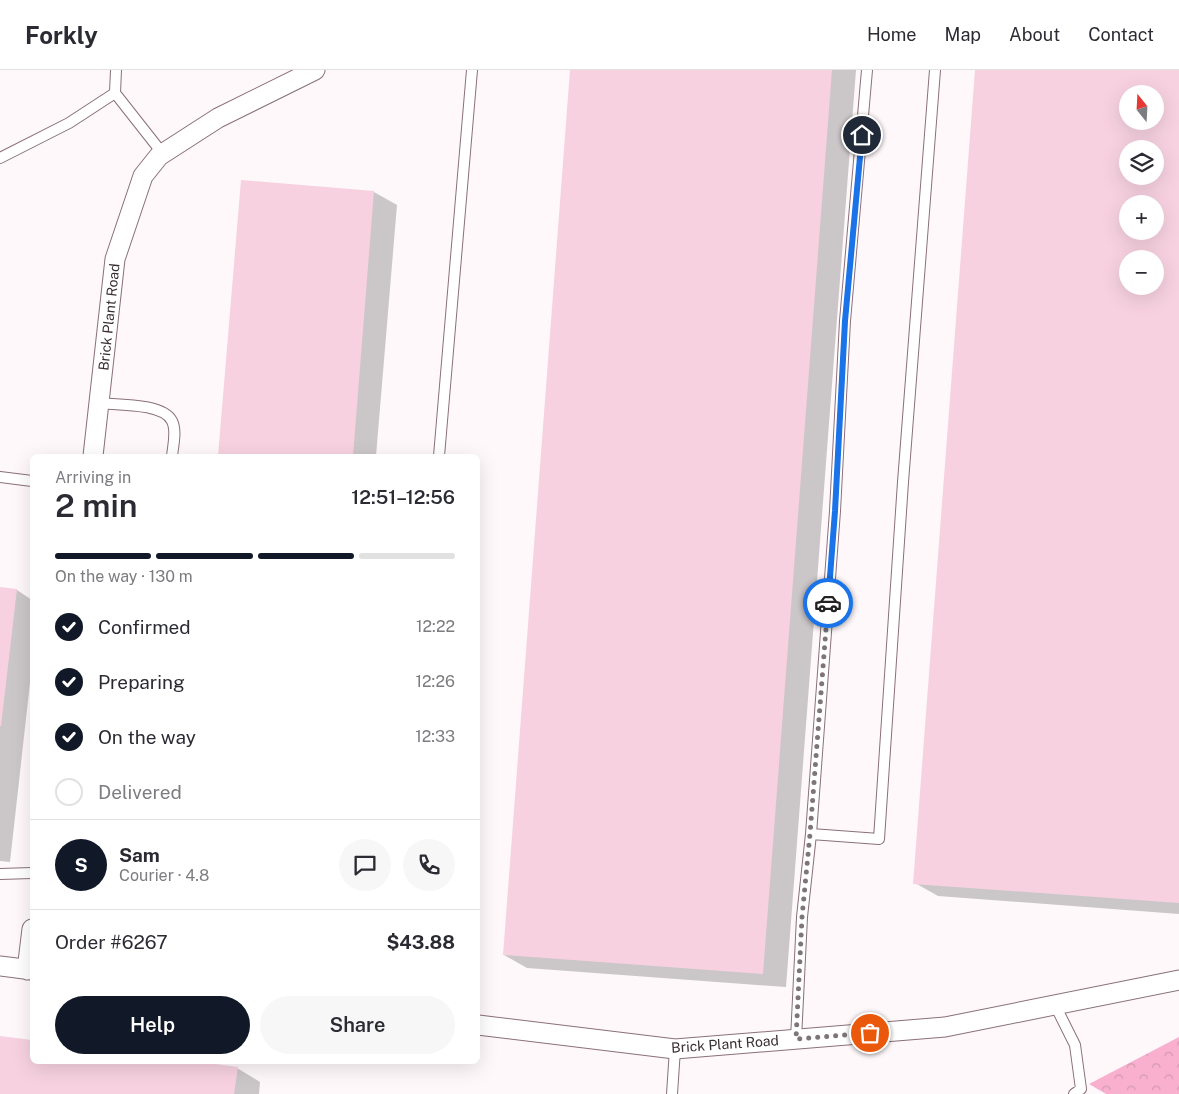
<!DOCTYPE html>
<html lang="en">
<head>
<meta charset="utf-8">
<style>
  body { margin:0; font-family:"Public Sans",sans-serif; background:#f7f7f7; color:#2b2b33; height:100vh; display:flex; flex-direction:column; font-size:19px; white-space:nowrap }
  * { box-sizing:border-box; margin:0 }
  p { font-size:16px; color:#7c7c81 }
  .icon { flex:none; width:28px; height:28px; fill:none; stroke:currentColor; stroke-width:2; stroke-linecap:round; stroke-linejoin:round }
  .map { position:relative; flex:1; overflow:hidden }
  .drawer { position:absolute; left:30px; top:384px; width:450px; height:610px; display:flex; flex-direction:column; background:#fff; border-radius:8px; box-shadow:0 5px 20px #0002 }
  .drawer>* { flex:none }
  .needle { width:32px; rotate:342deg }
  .controls { position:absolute; left:1119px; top:15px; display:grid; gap:10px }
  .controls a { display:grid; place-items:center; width:45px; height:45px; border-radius:50%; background:#fff; box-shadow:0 5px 20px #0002; font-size:25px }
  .pin { position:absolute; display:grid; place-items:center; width:42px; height:42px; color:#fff; margin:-21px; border:2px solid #fff; border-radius:50%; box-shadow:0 1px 5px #0007 }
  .courier { position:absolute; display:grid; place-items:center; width:50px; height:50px; margin:-25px; border:4px solid #1a73e8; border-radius:50%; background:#fff; color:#222; box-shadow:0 1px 6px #0007 }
  .headline em { font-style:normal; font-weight:600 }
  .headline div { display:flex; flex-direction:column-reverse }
  .headline { display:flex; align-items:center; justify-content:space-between; height:85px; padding:0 25px }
  h1 { font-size:32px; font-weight:600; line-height:38px }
  .bar { display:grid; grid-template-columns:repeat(4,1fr); gap:8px 5px; align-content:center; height:60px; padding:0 25px }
  .bar i { height:6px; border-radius:4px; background:#e1e1e2 }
  .bar .on { background:#111827 }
  .bar p { grid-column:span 4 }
  .line { display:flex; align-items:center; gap:12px; padding:0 25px; border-top:1px solid #e1e1e2 }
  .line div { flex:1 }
  .round { display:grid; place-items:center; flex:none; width:52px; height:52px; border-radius:26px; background:#f7f7f7 }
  ol { padding:0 25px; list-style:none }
  li { display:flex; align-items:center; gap:15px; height:55px }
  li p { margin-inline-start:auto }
  li .icon { padding:5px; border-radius:50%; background:#111827; color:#fff; stroke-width:4 }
  li:last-child { color:#7c7c81 }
  li i { width:28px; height:28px; border:2px solid #e1e1e2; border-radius:50% }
  .button { display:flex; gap:10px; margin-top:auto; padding:10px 25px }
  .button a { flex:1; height:58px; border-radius:30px; background:#111827; color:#fff; font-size:20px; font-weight:600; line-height:58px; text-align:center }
  .button a+a { background:#f7f7f7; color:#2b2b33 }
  header { display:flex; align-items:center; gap:30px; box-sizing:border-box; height:70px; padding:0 25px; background:#fff; border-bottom:1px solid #e1e1e2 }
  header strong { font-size:24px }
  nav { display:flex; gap:28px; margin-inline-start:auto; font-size:18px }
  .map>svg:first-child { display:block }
</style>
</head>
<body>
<header>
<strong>Forkly</strong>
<nav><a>Home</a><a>Map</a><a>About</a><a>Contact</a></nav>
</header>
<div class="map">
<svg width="1179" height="1024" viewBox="0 0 1179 1024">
  <defs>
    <pattern id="forest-crowns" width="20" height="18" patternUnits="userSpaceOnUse" patternTransform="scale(1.25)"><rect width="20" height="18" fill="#f8b0ce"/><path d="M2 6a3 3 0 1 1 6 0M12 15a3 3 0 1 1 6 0" fill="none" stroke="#d598b1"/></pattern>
  </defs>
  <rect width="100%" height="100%" fill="#fef8fa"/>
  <path fill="url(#forest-crowns)" d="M1179 967V1024H1106L1089 1014Z"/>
  <path fill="#0003" fill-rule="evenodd" d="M571 0H856L786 917 527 898 504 885Z
    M977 0H1179V844L938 826 915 813ZM1128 24H1155V51H1128ZM1128 79H1155V106H1128ZM1128 134H1155V161H1128ZM1128 189H1155V216H1128Z
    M242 111 374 122 397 135 376 386H220Z
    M0 518 17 520 32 530V595L10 792 0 791Z
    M0 967 32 972V991L237 998 260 1012 259 1024H0Z"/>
  <path fill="#f7d1e0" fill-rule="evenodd" d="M570 0H832L763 904 503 885Z
    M975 0H1179V833L913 814ZM1128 24H1155V51H1128ZM1128 79H1155V106H1128ZM1128 134H1155V161H1128ZM1128 189H1155V216H1128Z
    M241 110 374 121 353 386H218Z
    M0 517 17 519 1 656H0Z
    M0 966 32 970V991H193L238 997 234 1024H0Z"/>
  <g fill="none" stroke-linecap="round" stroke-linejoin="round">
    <defs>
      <path id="service" d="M867 0 845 251 835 441 811 764 879 769 903 412 935 0
        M115 23 163 84
        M0 88 69 53 115 23 116 0
        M99 333C117 335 163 333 172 351 177 361 173 376 172 386
        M439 386 472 0
        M0 407 32 411
        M0 804 32 803
        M1055 935 1075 975 1081 1019 1074 1024
        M796 969 802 847 811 764
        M672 1024 675 979"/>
      <path id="minor" d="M93 386 115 189 143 106 159 86 218 48 315 0
        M0 896 32 900
        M27 900 32 859
        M478 955 675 979 945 957 1179 910"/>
    </defs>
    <use href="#service" stroke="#8a707a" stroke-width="12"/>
    <use href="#minor" stroke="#8a707a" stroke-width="21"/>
    <use href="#service" stroke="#fff" stroke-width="10"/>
    <use href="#minor" stroke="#fff" stroke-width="19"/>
  </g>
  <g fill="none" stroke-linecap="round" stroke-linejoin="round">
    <path stroke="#7e7578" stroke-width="5" stroke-dasharray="0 9" d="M828 533 810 764 802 847 796 969 870 963"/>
    <path stroke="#1a73e8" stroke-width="6" d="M828 533 835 441 845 251 862 65"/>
  </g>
  <g text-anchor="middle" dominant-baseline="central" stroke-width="4.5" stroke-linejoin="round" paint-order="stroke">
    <g font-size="14" fill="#392e32" stroke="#fff">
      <text transform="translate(109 247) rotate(-84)">Brick Plant Road</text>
      <text transform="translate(725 974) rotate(-4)">Brick Plant Road</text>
    </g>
  </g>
</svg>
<div class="controls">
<a><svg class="needle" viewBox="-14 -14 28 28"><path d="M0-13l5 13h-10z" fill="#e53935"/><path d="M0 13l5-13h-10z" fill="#7c7c81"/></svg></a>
<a><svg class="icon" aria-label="layers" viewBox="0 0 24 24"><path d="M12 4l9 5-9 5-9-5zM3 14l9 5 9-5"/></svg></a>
<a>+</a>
<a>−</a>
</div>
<div class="pin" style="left:870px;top:963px;background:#ea580c"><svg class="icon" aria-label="bag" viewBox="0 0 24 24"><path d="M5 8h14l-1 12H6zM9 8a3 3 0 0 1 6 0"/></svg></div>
<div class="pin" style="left:862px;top:65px;background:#1f2937"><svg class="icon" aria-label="home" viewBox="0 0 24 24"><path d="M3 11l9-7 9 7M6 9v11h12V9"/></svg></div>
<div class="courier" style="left:828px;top:533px"><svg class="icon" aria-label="car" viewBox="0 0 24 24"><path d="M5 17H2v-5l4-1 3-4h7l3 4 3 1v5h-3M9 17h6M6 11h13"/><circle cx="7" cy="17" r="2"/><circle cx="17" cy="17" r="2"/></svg></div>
<section class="drawer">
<div class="headline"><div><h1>2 min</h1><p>Arriving in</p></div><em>12:51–12:56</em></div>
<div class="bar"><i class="on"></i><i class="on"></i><i class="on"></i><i></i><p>On the way · 130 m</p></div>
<ol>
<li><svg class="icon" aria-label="check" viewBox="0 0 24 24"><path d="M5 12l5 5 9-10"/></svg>Confirmed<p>12:22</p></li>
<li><svg class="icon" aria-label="check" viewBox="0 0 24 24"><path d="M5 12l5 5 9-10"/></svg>Preparing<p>12:26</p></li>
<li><svg class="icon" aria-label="check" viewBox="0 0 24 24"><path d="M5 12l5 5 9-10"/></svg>On the way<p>12:33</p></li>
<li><i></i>Delivered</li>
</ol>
<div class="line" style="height:90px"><b class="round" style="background:#111827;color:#fff">S</b><div><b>Sam</b><p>Courier · 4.8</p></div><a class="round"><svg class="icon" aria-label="chat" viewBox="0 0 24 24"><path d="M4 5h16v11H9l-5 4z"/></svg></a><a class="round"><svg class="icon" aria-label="phone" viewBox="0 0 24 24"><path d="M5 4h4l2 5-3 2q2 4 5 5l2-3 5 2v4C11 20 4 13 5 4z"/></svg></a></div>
<div class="line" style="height:65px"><div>Order #6267</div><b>$43.88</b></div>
<div class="button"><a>Help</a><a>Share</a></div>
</section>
</div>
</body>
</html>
